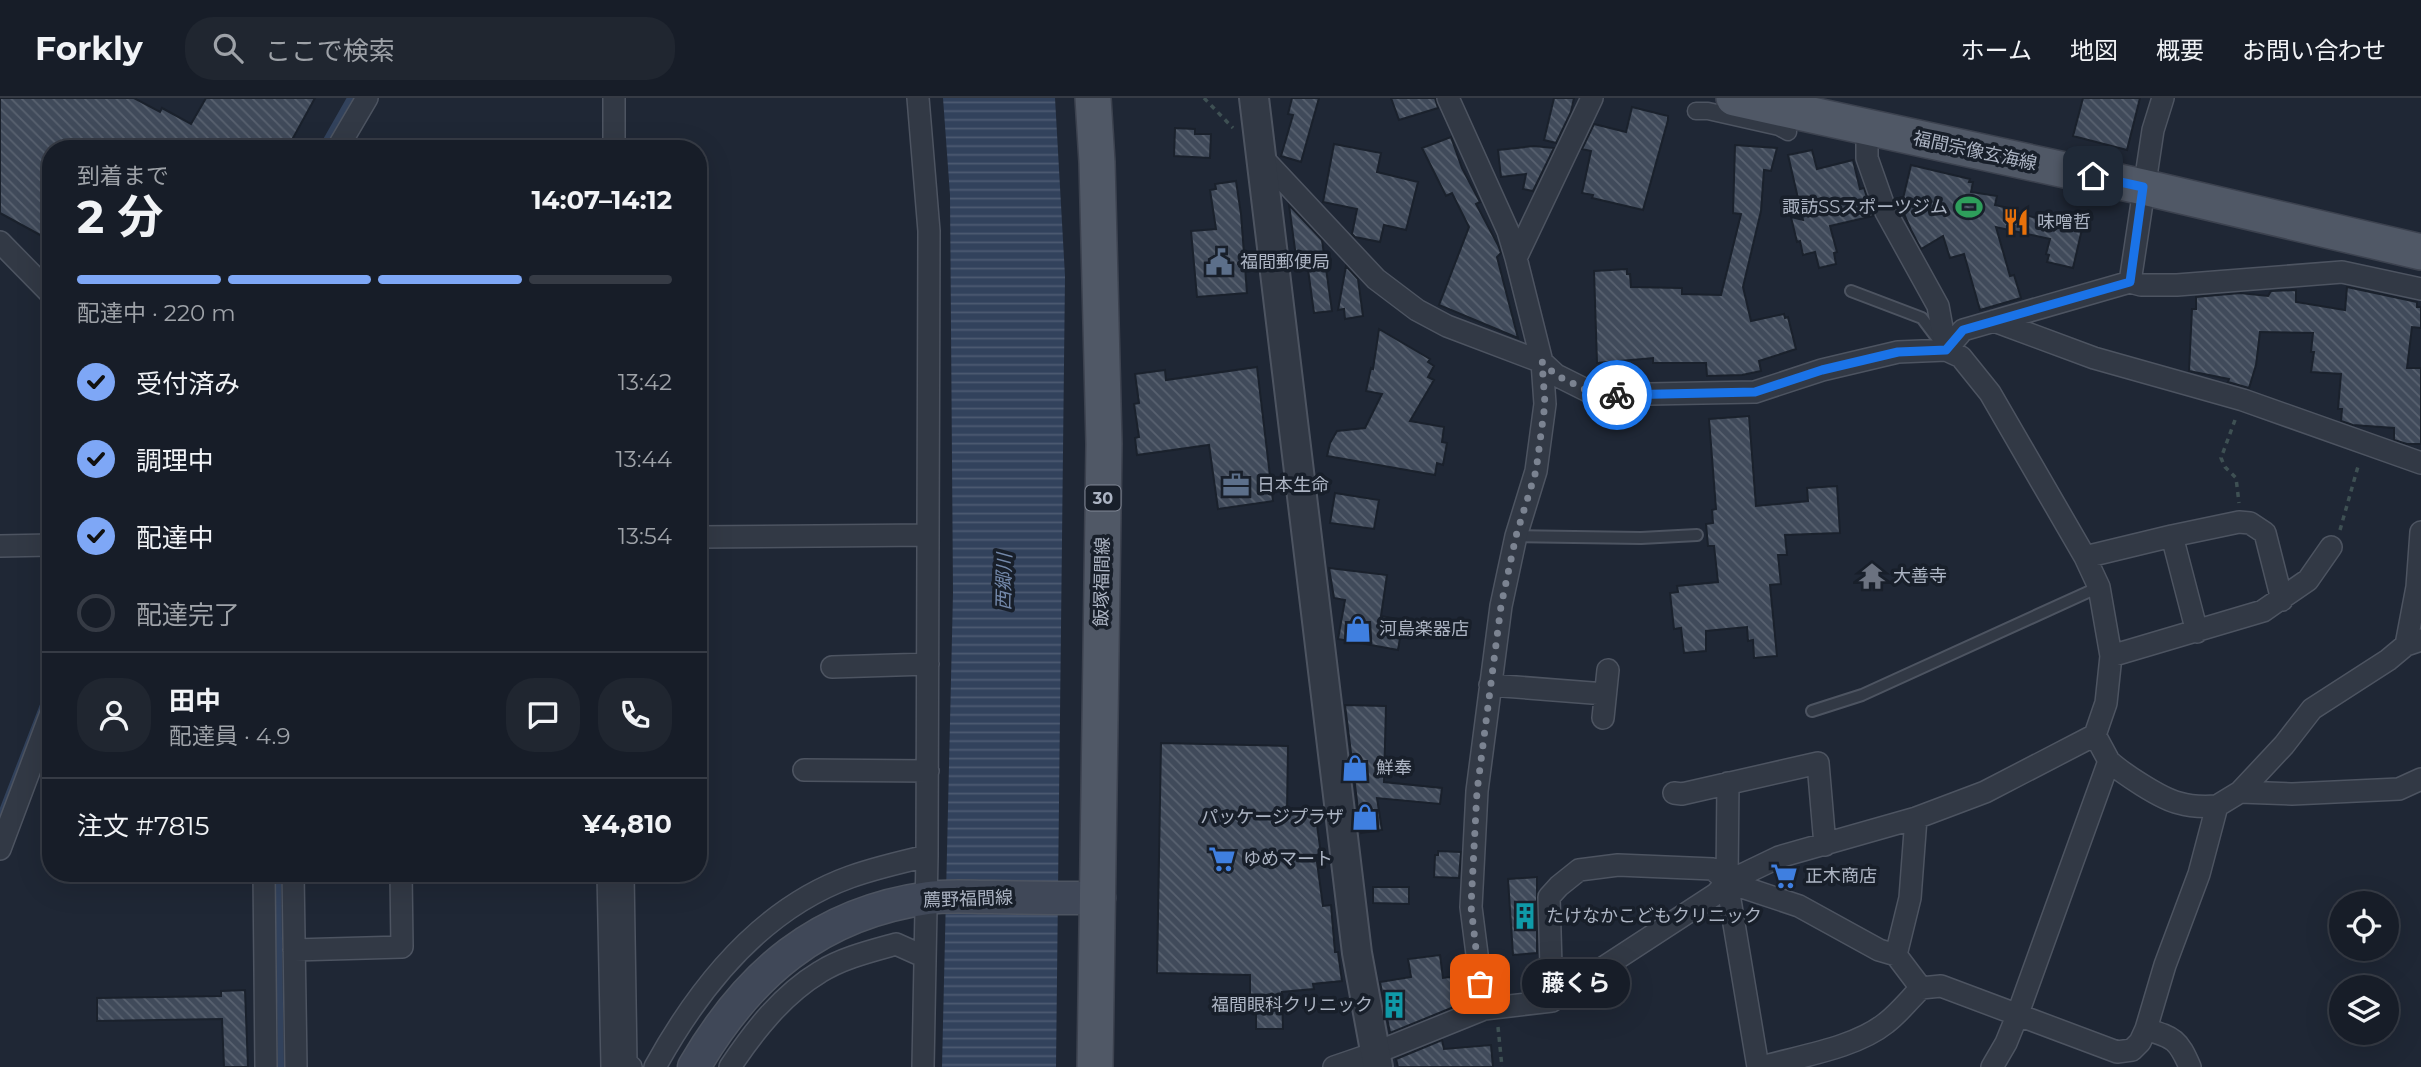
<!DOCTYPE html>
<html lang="ja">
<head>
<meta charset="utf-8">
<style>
  body { margin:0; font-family:Montserrat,"Noto Sans JP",sans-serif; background:#202630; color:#f1f3f6; height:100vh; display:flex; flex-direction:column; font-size:26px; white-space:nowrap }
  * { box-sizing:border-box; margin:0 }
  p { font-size:23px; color:#9ea2a8 }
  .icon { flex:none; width:38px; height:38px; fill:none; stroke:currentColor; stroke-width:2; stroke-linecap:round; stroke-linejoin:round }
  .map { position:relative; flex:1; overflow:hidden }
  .sheet { position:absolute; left:42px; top:42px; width:665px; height:742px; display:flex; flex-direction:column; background:#171d28; border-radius:28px; box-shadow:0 7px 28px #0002,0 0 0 2px #363b45 }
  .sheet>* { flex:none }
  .tools { position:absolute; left:2329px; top:793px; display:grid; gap:14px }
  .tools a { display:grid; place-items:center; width:70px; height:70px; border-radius:50%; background:#171d28; box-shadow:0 7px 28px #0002,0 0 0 2px #363b45; font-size:35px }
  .pin { position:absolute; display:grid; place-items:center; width:60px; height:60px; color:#fff; margin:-30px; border-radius:14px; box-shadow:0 4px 10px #0006 }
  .courier { position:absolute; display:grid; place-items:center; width:70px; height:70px; margin:-35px; border:5px solid #1a73e8; border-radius:50%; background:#fff; color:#222; box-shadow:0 2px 9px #0007 }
  .bubble { position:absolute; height:49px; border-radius:24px; background:#171d28; box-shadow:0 7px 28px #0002,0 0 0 2px #363b45; font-size:23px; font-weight:700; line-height:49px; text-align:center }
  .overview em { font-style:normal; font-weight:700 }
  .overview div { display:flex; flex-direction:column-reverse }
  .overview { display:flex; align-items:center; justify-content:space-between; height:119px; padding:0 35px }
  h1 { font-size:46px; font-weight:700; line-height:52px }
  .bar { display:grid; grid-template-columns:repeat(4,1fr); gap:10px 7px; align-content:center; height:84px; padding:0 35px }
  .bar i { height:9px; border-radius:5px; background:#363b45 }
  .bar .active { background:#7ea7f6 }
  .bar p { grid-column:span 4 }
  .line { display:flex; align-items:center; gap:18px; padding:0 35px; border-top:2px solid #363b45 }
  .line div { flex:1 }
  .round { display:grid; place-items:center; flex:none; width:74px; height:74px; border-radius:28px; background:#202630 }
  ol { padding:0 35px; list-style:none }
  li { display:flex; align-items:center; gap:21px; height:77px }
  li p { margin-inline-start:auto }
  li .icon { padding:7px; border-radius:50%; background:#7ea7f6; color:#111; stroke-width:4 }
  li:last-child { color:#9ea2a8 }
  li i { width:38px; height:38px; border:4px solid #363b45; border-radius:50% }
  header { display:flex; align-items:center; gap:42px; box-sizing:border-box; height:98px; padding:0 35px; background:#171d28; border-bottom:2px solid #363b45 }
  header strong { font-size:33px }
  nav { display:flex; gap:38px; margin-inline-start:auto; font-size:24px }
  .search { width:490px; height:63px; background:#202630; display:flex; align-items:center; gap:18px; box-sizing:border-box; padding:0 24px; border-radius:28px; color:#9ea2a8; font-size:26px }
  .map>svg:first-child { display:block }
</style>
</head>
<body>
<header>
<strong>Forkly</strong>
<div class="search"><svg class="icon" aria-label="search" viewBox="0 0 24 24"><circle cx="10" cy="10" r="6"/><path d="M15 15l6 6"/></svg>ここで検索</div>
<nav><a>ホーム</a><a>地図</a><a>概要</a><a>お問い合わせ</a></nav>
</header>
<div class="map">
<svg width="2421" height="969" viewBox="0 0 2421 969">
  <defs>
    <pattern id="water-rules" width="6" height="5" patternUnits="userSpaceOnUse" patternTransform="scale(1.75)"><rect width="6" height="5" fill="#32425c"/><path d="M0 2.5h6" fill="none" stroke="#4d5b72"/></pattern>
    <pattern id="building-back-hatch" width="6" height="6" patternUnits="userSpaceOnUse" patternTransform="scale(1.75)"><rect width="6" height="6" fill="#404a5a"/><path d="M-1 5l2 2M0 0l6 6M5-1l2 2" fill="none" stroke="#596270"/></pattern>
  </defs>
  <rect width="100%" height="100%" fill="#1f2735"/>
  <path fill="url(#water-rules)" d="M943 0H1055L1065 178 1056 969H942L953 495 950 97Z"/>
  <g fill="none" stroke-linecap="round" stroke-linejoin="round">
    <path stroke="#32425c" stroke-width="6" d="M321 51 350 0
      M0 718 51 586
      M278 775 281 969"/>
  </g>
  <path fill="url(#building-back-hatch)" stroke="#1a212c" stroke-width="2" d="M0 0H134L160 14 162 10 191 26 206 0H315L287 51H51V143L0 115Z
    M1292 0H1319L1301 64 1281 58 1293 17 1288 16Z
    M1391 0H1435L1438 10 1399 22Z
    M1554 0H1574L1571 14 1556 45 1544 42Z
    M2083 0H2140L2127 52 2073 38Z
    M1632 9 1668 18V22L1643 112 1592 100 1593 97 1582 95 1591 53 1582 51 1594 26 1626 34Z
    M1175 30 1195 31V36H1211L1210 60 1174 58Z
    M1451 39 1462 70 1480 104 1476 106 1498 147 1501 155 1497 159 1518 240 1439 207 1469 129 1452 95 1446 98 1422 50Z
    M1334 46 1381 55 1377 74 1418 84 1406 132 1384 127 1380 144 1355 139 1352 136 1357 111 1323 104Z
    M1735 47 1777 50 1771 73 1764 72 1761 113 1743 189 1751 223 1784 216 1785 220 1788 219 1796 251 1759 263 1761 273 1742 277 1707 278 1706 265H1653V260L1597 265 1594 173 1627 171V176H1630L1631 189 1682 190V196L1721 197 1741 116 1733 115Z
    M1534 48 1554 50 1533 93 1523 91 1526 76 1501 79 1498 52Z
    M1812 52 1817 71 1853 62 1860 91 1864 90 1873 118 1830 128 1837 154 1834 155 1836 166 1819 170 1815 154 1803 157 1800 143 1797 144 1791 119 1803 122 1788 57Z
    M1911 67 1970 81 1969 84H1973L1971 94 1997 98 1995 107 2013 111 2012 114 2082 131 2073 170 2047 164 2049 157 2046 156 2050 141 1996 129 2010 178 2014 177 2021 200 1980 212 1964 156 1950 160 1943 138 1921 151 1911 132 1901 109Z
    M1236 83 1241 116 1247 195 1197 199 1191 133 1216 131 1210 92 1216 91 1215 86Z
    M1289 107 1322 142 1332 213 1314 215 1307 164 1297 166Z
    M1346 168 1358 181 1363 218 1345 221 1344 211 1338 212Z
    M2347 189 2417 204V209H2421V230L2412 229 2407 270H2421V346H2407L2394 342V330L2353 327 2341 323 2342 311H2338L2341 276 2311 274 2314 254H2311L2313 235 2260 234 2256 267 2249 290 2228 284 2229 281 2189 273 2192 211H2196V199L2240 195 2268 198 2271 193 2296 192V204L2345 212Z
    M1379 231 1430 261 1428 264 1434 268 1428 279 1434 282 1410 323 1444 329 1442 344 1447 345 1443 367 1437 365 1435 377 1327 358 1330 345 1337 333 1365 330 1382 296 1366 293 1371 270 1373 271Z
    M1257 269 1273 403 1218 411 1209 347 1137 357 1135 340 1139 339 1134 306 1139 305 1135 276 1165 272 1166 282Z
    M1749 318 1756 408 1808 403 1807 390 1837 388 1840 435 1785 437 1787 457H1778L1781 486 1770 487 1777 558 1754 560 1753 542 1748 543 1747 529 1706 533V553L1684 555 1681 530 1674 531 1670 495 1678 494 1677 488 1718 484 1714 448H1708L1706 426 1713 425 1712 412 1716 411 1709 321Z
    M1335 395 1379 402 1374 431 1330 425Z
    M1329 470 1387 477 1381 518 1403 522 1398 552 1338 541 1345 502 1334 500Z
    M1345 607 1386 608 1384 684 1442 690 1440 706 1377 700 1382 732 1361 735Z
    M1161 645 1288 648 1287 714 1315 712 1321 756 1316 757 1323 808 1331 807 1335 854H1338L1342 883 1313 886 1314 891 1282 894 1283 931H1256V900H1250V877L1157 875Z
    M1438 753 1461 754 1459 780 1434 779 1435 757H1438Z
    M1537 779V855L1513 857 1508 781Z
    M1373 789H1409V806L1373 805Z
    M1440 857 1443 880 1466 877 1469 899 1466 904 1390 935 1380 884 1411 879 1408 861Z
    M245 892 248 969H224L222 921 97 923V900L221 898V893Z
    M1442 942 1444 951 1491 947 1493 969H1398L1396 961Z"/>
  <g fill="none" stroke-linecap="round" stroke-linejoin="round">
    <defs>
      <path id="service" d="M1851 193 1922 220 1940 244
        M1516 438 1641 440 1697 437
        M1812 613 1862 597 2099 489"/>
      <path id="pedestrian" d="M1696 13H1708L1779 29 1788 34"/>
      <path id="minor" d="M918 0 929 133 927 758 923 969
        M1448 0 1508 133 1516 160 1542 264 1545 306 1536 373 1516 438 1501 508 1477 693 1471 809 1484 911
        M1867 30V60L1886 114 1938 208 1946 252
        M337 51 367 0
        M614 51V0
        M1259 56 1376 181 1417 212 1447 228 1542 264 1556 277 1596 297 1755 294 1822 272 1898 254 1946 252 1961 259 1990 295 2085 459 2099 489 2111 558 2106 605 2095 637 1985 694 1916 720 1779 759 1727 784 1716 796 1552 903 1484 911 1375 955 1334 969
        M0 144 51 196
        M1516 160 1592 0
        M2130 184 2153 32 2163 0
        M1994 223 2094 260 2243 302 2421 365
        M1946 252 1963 232 2130 184 2141 187H2177L2342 174 2421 191
        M2172 438 2197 534
        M698 439 928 437
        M0 448 51 447
        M2085 459 2172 438 2239 424 2250 425 2265 435 2282 502
        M2406 547 2417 489 2421 434
        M2111 558 2263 513 2308 482 2331 449
        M832 569 928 566
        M1490 587 1605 596
        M1603 620 1608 572
        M2109 663C2122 675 2161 701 2179 705 2192 709 2204 709 2217 708
        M804 672 928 673
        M1728 685 1727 784 1758 969
        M2240 694 2292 696 2399 691 2421 681
        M1674 695 1682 696 1818 665 1825 747
        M0 751 51 615
        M264 775 266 969
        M293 775 296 969
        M608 775 612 969
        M623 775 626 965 631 969
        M294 852 402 849 401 775
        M1896 857 1910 800 1916 720
        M1552 903 1549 799 1559 788 1579 772 1618 767 1713 771 1727 784 1799 808 1879 852 1896 857 1921 890
        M2146 931C2174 940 2178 941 2190 969
        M655 969C699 889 761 811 850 779 875 770 901 764 927 758
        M730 969C754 933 782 897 820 874 842 860 871 853 896 846L925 859
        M1762 969C1800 958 1855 950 1886 925 1899 915 1910 901 1921 890L1941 888 2117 954 2132 952 2140 944 2146 931 2165 867 2199 776 2217 708 2240 694 2284 647 2312 611 2388 562 2406 547 2421 542
        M1992 969 2006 945 2017 918 2109 663 2095 637"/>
      <path id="tertiary" d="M1254 0 1357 855 1378 969"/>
      <path id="secondary" d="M694 969C748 876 819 815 928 800 949 797 971 799 992 799 1028 800 1063 800 1099 800"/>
      <path id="primary" d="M1093 0 1097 64 1104 346 1095 969
        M1734 0 2143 89 2421 154"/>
    </defs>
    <use href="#service" stroke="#4d5461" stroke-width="14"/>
    <use href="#pedestrian" stroke="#4d5461" stroke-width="19"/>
    <use href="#minor" stroke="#4d5461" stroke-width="24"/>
    <use href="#tertiary" stroke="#4d5461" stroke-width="32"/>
    <use href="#secondary" stroke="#4d5461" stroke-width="35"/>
    <use href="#primary" stroke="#3c424f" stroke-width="38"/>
    <path stroke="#3e5053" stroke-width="3.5" stroke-dasharray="5 5" stroke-linecap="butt" d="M1204 0 1233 30
      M2235 322 2221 360 2225 369 2236 380 2239 405
      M2340 432 2359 365
      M1498 929 1502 969"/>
    <use href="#service" stroke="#323945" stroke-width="10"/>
    <use href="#pedestrian" stroke="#323945" stroke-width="16"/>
    <use href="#minor" stroke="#323945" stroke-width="21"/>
    <use href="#tertiary" stroke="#323945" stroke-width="28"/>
    <use href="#secondary" stroke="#404858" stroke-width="32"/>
    <use href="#primary" stroke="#505866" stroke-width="35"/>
  </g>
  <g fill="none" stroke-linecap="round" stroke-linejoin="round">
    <path stroke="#7b8391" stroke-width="7" stroke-dasharray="0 12.6" d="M1480 886 1471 808 1477 693 1501 508 1516 438 1536 373 1545 306 1542 264 1556 277 1596 297H1617"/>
    <path stroke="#1a73e8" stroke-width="9" d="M1617 297 1755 294 1822 272 1898 254 1946 252 1963 232 2130 184 2143 89 2093 78"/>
  </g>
  <defs>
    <symbol id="stadium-bare" viewBox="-9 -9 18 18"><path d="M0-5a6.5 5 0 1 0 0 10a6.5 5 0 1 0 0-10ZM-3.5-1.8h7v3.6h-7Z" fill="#2e9e5b" stroke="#181f2a" stroke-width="2.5" paint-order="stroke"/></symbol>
    <symbol id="restaurant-bare" viewBox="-9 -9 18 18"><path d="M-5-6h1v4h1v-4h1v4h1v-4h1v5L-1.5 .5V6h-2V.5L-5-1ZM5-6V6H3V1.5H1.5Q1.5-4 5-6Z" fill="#e8710a" stroke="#181f2a" stroke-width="2.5" paint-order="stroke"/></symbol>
    <symbol id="civic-bare" viewBox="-9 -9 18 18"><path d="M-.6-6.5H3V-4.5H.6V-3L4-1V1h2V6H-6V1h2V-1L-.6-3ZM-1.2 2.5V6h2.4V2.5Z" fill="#5c6f8a" stroke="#181f2a" stroke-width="2.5" paint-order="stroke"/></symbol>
    <symbol id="office-bare" viewBox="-9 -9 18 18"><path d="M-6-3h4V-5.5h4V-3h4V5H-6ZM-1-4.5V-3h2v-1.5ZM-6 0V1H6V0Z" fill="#5c6f8a" stroke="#181f2a" stroke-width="2.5" paint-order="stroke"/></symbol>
    <symbol id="temple-bare" viewBox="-9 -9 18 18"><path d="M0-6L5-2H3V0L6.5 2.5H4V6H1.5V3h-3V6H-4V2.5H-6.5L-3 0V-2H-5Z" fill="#6b7280" stroke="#181f2a" stroke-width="2.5" paint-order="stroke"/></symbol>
    <symbol id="shop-bare" viewBox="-9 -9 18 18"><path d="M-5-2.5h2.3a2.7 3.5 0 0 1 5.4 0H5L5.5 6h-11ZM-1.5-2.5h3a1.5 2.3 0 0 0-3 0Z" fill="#3f7fe0" stroke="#181f2a" stroke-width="2.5" paint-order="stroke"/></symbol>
    <symbol id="supermarket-bare" viewBox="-9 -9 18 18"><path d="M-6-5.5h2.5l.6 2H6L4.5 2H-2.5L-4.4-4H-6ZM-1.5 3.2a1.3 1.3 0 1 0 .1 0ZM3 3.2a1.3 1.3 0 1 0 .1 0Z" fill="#3f7fe0" stroke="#181f2a" stroke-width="2.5" paint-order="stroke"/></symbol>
    <symbol id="building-bare" viewBox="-9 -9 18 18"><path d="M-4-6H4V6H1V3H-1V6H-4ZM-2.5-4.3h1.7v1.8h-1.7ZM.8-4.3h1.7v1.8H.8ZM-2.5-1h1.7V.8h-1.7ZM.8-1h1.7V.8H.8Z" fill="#0f9aa8" stroke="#181f2a" stroke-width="2.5" paint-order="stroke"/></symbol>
  </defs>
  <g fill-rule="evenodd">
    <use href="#stadium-bare" x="1950" y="90" width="38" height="38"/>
    <use href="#restaurant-bare" x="1997" y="105" width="38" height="38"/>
    <use href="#civic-bare" x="1200" y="145" width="38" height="38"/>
    <use href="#office-bare" x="1217" y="368" width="38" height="38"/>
    <use href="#temple-bare" x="1853" y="459" width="38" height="38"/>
    <use href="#shop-bare" x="1339" y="512" width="38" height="38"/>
    <use href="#shop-bare" x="1336" y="651" width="38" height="38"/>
    <use href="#shop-bare" x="1346" y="700" width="38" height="38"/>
    <use href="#supermarket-bare" x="1203" y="742" width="38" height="38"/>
    <use href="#supermarket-bare" x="1765" y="759" width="38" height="38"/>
    <use href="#building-bare" x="1506" y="799" width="38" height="38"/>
    <use href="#building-bare" x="1375" y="888" width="38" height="38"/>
  </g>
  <g text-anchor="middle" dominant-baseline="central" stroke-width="7" stroke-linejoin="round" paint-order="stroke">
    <rect fill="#181f2a" stroke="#808795" stroke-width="2" x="1085.5" y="387.5" width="35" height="25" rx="5"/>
    <g font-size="16" font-weight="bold" fill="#acb4c3">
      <text x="1103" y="400">30</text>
    </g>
    <g font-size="18" fill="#acb4c3" stroke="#181f2a">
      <text transform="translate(1975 53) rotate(12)">福間宗像玄海線</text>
      <text transform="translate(1102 484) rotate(-89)">飯塚福間線</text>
      <text transform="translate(968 801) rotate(-2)">薦野福間線</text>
    </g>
    <g font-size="18" fill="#acb4c3" stroke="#181f2a" text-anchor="start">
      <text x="1948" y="109" text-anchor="end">諏訪SSスポーツジム</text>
      <text x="2037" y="124">味噌哲</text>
      <text x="1240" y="164">福間郵便局</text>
      <text x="1257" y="387">日本生命</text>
      <text x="1893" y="478">大善寺</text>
      <text x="1379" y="531">河島楽器店</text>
      <text x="1376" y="670">鮮奉</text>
      <text x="1344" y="719" text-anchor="end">パッケージプラザ</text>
      <text x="1243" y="761">ゆめマート</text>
      <text x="1805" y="778">正木商店</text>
      <text x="1546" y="818">たけなかこどもクリニック</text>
      <text x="1373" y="907" text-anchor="end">福間眼科クリニック</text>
    </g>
    <g font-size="19" font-style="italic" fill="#7489ab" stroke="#181f2a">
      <text transform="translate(1004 484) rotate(-89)">西郷川</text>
    </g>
  </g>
</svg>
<div class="tools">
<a><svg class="icon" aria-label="locate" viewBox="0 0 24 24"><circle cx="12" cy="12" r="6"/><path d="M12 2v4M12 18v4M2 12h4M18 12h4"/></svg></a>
<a><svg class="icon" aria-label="layers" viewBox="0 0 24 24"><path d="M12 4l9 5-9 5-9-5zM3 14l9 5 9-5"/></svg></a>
</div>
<div class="pin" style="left:1480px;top:886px;background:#ea580c"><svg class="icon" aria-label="bag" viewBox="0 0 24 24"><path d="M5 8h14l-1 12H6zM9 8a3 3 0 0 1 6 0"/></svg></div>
<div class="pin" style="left:2093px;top:78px;background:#1f2937"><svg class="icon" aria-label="home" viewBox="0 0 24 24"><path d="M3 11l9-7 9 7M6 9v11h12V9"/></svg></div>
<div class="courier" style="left:1617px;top:297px"><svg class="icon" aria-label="bike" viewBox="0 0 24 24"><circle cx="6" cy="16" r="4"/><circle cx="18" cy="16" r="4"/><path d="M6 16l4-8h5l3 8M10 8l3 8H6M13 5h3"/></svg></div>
<div class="bubble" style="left:1522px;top:861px;width:108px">藤くら</div>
<section class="sheet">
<div class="overview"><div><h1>2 分</h1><p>到着まで</p></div><em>14:07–14:12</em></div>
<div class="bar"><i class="active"></i><i class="active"></i><i class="active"></i><i></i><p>配達中 · 220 m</p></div>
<ol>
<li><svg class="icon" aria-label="check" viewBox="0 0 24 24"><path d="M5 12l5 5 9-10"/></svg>受付済み<p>13:42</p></li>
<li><svg class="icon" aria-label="check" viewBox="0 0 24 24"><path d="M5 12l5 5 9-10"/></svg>調理中<p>13:44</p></li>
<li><svg class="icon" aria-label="check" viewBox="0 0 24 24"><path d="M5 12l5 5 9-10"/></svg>配達中<p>13:54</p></li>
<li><i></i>配達完了</li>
</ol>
<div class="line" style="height:126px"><a class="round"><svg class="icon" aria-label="person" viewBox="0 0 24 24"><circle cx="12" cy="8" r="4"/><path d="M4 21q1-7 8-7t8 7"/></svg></a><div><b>田中</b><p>配達員 · 4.9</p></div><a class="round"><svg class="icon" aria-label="chat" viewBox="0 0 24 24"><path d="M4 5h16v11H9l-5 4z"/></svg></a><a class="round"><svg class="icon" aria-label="phone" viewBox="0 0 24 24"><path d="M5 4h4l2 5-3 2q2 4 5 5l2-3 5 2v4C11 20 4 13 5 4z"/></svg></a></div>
<div class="line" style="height:91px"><div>注文 #7815</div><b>¥4,810</b></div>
</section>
</div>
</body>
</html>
